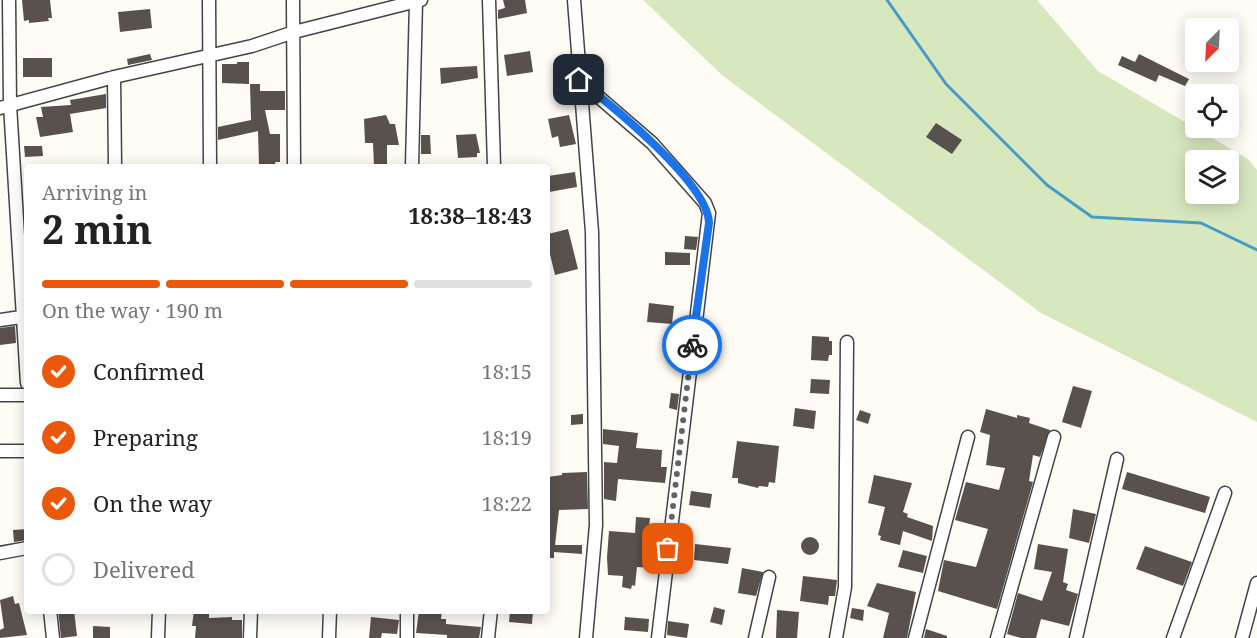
<!DOCTYPE html>
<html lang="en">
<head>
<meta charset="utf-8">
<style>
  body { margin:0; font-family:"Noto Serif",serif; background:#f2f2f2; color:#222; height:100vh; display:flex; flex-direction:column; font-size:22px; white-space:nowrap }
  * { box-sizing:border-box; margin:0 }
  p { font-size:20px; color:#767676 }
  .icon { flex:none; width:33px; height:33px; fill:none; stroke:currentColor; stroke-width:2; stroke-linecap:round; stroke-linejoin:round }
  .map { position:relative; flex:1; overflow:hidden }
  .drawer { position:absolute; left:24px; top:164px; width:526px; height:450px; display:flex; flex-direction:column; background:#fff; border-radius:6px; box-shadow:0 3px 15px #0003 }
  .drawer>* { flex:none }
  .needle { width:39px; rotate:204deg }
  .fabs { position:absolute; left:1185px; top:18px; display:grid; gap:12px }
  .fabs a { display:grid; place-items:center; width:54px; height:54px; border-radius:6px; background:#fff; box-shadow:0 3px 15px #0003; font-size:30px }
  .pin { position:absolute; display:grid; place-items:center; width:51px; height:51px; color:#fff; margin:-26px; border-radius:12px; box-shadow:0 3px 9px #0006 }
  .courier { position:absolute; display:grid; place-items:center; width:60px; height:60px; margin:-30px; border:4px solid #1a73e8; border-radius:50%; background:#fff; color:#222; box-shadow:0 2px 8px #0007 }
  .overview em { font-style:normal; font-weight:700 }
  .overview div { display:flex; flex-direction:column-reverse }
  .overview { display:flex; align-items:center; justify-content:space-between; height:102px; padding:0 18px }
  h1 { font-size:39px; font-weight:700; line-height:45px }
  .bar { display:grid; grid-template-columns:repeat(4,1fr); gap:9px 6px; align-content:center; height:72px; padding:0 18px }
  .bar i { height:8px; border-radius:4px; background:#e0e0e0 }
  .bar .on { background:#ea580c }
  .bar p { grid-column:span 4 }
  ol { padding:0 18px; list-style:none }
  li { display:flex; align-items:center; gap:18px; height:66px }
  li p { margin-inline-start:auto }
  li .icon { padding:6px; border-radius:50%; background:#ea580c; color:#fff; stroke-width:4 }
  li:last-child { color:#767676 }
  li i { width:33px; height:33px; border:3px solid #e0e0e0; border-radius:50% }
  .map>svg:first-child { display:block }
</style>
</head>
<body>
<div class="map">
<svg width="1257" height="638" viewBox="0 0 1257 638">
  <rect width="100%" height="100%" fill="#fefcf5"/>
  <path fill="#d7e8bf" fill-rule="evenodd" d="M643 0H1037L1098 71 1248 159 1257 170V422L1041 313 723 76ZM1196 160H1228V194H1196Z"/>
  <g fill="none" stroke-linecap="round" stroke-linejoin="round">
    <path stroke="#469bc7" stroke-width="3" d="M887 0 946 84 1047 185 1092 217 1201 223 1257 250"/>
  </g>
  <path fill="#59514d" d="M22 0H50L52 18H48L49 21 29 23V20L24 21Z
    M503 0H525L527 13 498 19V10L505 8Z
    M150 9 152 28 120 32 118 12Z
    M530 51 533 72 507 76 504 55Z
    M150 54 152 60 128 65 127 59Z
    M1139 54 1189 79 1185 86 1159 75 1156 82 1118 65 1122 56 1135 62Z
    M23 58H52V77H23Z
    M237 62H249V84L222 83V64H237Z
    M477 66 478 78 441 84 440 68Z
    M250 84H260V91H285V110H265L270 134H280V162H275L276 166H259L258 131 218 140V127L251 120Z
    M106 94V108L70 114 73 132 40 137 36 117H43L41 107 71 105 70 100Z
    M386 115 390 124H395L399 145H387V166H374L373 143H365L364 119Z
    M569 115 576 144 560 147 558 136 552 138 548 119Z
    M936 123 962 140 952 154 926 137Z
    M476 134 480 153H477V157L458 158 456 135Z
    M421 135H430L431 154H421Z
    M24 146H42L43 156 25 157Z
    M575 172 577 187 549 192 548 176Z
    M568 229 578 269 555 275 548 246V234Z
    M685 236 698 237 696 250 684 249Z
    M665 252 690 253V265H665Z
    M649 303 674 306 672 324 647 322Z
    M15 326 16 343 0 345V328Z
    M812 336 829 337V341H832V355H829L828 361 811 360Z
    M811 379 830 380 829 394 810 393Z
    M1073 386 1092 391 1081 428 1062 422Z
    M671 393 679 394 677 410 669 408Z
    M795 408 816 411 814 429 793 426Z
    M986 409 1017 418V415L1030 418 1029 423 1050 430 1040 457 1033 455 1029 481 1033 482 997 609 938 591 944 560 976 567 988 529 955 520 966 482 999 490 1005 468 986 465 990 435 980 432Z
    M860 410 871 414 868 424 856 420Z
    M583 414V424L571 425V415Z
    M603 429 638 433 636 448 662 450 661 467H667L665 483 618 479 616 501 604 499V462L617 463 619 446 603 444Z
    M737 441 779 446 775 483 769 482 768 487 759 486 758 488 738 483V478H732Z
    M587 472 588 509 559 510 555 545H582V554L554 552V558H548V477L562 475V473Z
    M1127 472 1210 497 1205 513 1122 489Z
    M874 475 912 483 903 512 908 514 907 517 933 526 932 541 903 531 900 545 880 540 881 536 878 535 885 507 868 503Z
    M691 491 712 494 710 508 689 505Z
    M1073 509 1096 514 1089 543 1069 538Z
    M636 517 650 518 647 549 654 551 653 568 637 567 635 586 632 585 631 589 622 587 623 576 608 575 607 557 609 531 635 533Z
    M27 529V540L14 542 13 530Z
    M801 546a9 9 0 1 1 18 0a9 9 0 1 1-18 0Z
    M695 544 731 548 728 564 694 560Z
    M1038 544 1068 549 1063 582 1068 584 1066 590 1078 594 1069 626 1041 619 1036 638H1021L1007 634 1018 593 1042 601 1052 572 1034 569Z
    M1145 546 1192 562 1183 586 1136 569Z
    M903 550 927 556 923 573 898 567Z
    M742 568 763 572 756 596 738 593Z
    M803 576 837 580 835 596H829L828 605 800 601Z
    M877 583 916 592 907 638H883L889 613 867 606Z
    M13 596 15 604 19 603 27 635 0 638V630L4 628 0 600Z
    M714 607 725 610 722 625 710 622Z
    M852 608 864 610 863 621 850 618Z
    M58 610H74L77 636 61 638Z
    M194 610H209V618L232 617V620H242V638H195L196 626H192Z
    M419 610H442L441 619H446V624L481 627 479 638H447V635L416 633Z
    M510 610H533L532 624 509 622Z
    M777 610 799 612 797 638H776Z
    M371 617 399 620 397 634 382 633 381 638H369Z
    M625 617 649 619 648 632 624 630Z
    M668 621 689 624 687 638 667 635Z
    M93 626 110 627V638H93Z
    M926 629 947 636V638H924Z"/>
  <g fill="none" stroke-linecap="round" stroke-linejoin="round">
    <defs>
      <path id="street" d="M9 0 10 105 27 383
        M209 0 210 166
        M293 0 294 166
        M489 0 494 166
        M574 0 592 232 596 525 586 638
        M114 77 115 166
        M579 80 652 143 705 203 709 213 658 638
        M0 108 114 77 252 46 294 32 421 0
        M412 166 416 1
        M0 320 21 317
        M0 395H27
        M0 451H27
        M0 553 27 548
        M50 610 53 638
        M158 638 159 610
        M250 638 251 610
        M329 638 330 610
        M407 638V610
        M488 638 491 610
        M755 638 769 577
        M836 638 845 587 847 342
        M915 638 968 437
        M997 638 1054 437
        M1076 638 1117 459
        M1173 638 1225 493
        M1242 638 1257 583"/>
    </defs>
    <use href="#street" stroke="#444" stroke-width="15"/>
    <use href="#street" stroke="#fff" stroke-width="12"/>
  </g>
  <g fill="none" stroke-linecap="round" stroke-linejoin="round">
    <path stroke="#646361" stroke-width="6" stroke-dasharray="0 10.8" d="M668 549 692 345"/>
    <path stroke="#1a73e8" stroke-width="8" d="M579 80C611 105 708 183 709 223L692 345"/>
  </g>
</svg>
<div class="fabs">
<a><svg class="needle" viewBox="-14 -14 28 28"><path d="M0-13l5 13h-10z" fill="#e53935"/><path d="M0 13l5-13h-10z" fill="#767676"/></svg></a>
<a><svg class="icon" aria-label="locate" viewBox="0 0 24 24"><circle cx="12" cy="12" r="6"/><path d="M12 2v4M12 18v4M2 12h4M18 12h4"/></svg></a>
<a><svg class="icon" aria-label="layers" viewBox="0 0 24 24"><path d="M12 4l9 5-9 5-9-5zM3 14l9 5 9-5"/></svg></a>
</div>
<div class="pin" style="left:668px;top:549px;background:#ea580c"><svg class="icon" aria-label="bag" viewBox="0 0 24 24"><path d="M5 8h14l-1 12H6zM9 8a3 3 0 0 1 6 0"/></svg></div>
<div class="pin" style="left:579px;top:80px;background:#1f2937"><svg class="icon" aria-label="home" viewBox="0 0 24 24"><path d="M3 11l9-7 9 7M6 9v11h12V9"/></svg></div>
<div class="courier" style="left:692px;top:345px"><svg class="icon" aria-label="bike" viewBox="0 0 24 24"><circle cx="6" cy="16" r="4"/><circle cx="18" cy="16" r="4"/><path d="M6 16l4-8h5l3 8M10 8l3 8H6M13 5h3"/></svg></div>
<section class="drawer">
<div class="overview"><div><h1>2 min</h1><p>Arriving in</p></div><em>18:38–18:43</em></div>
<div class="bar"><i class="on"></i><i class="on"></i><i class="on"></i><i></i><p>On the way · 190 m</p></div>
<ol>
<li><svg class="icon" aria-label="check" viewBox="0 0 24 24"><path d="M5 12l5 5 9-10"/></svg>Confirmed<p>18:15</p></li>
<li><svg class="icon" aria-label="check" viewBox="0 0 24 24"><path d="M5 12l5 5 9-10"/></svg>Preparing<p>18:19</p></li>
<li><svg class="icon" aria-label="check" viewBox="0 0 24 24"><path d="M5 12l5 5 9-10"/></svg>On the way<p>18:22</p></li>
<li><i></i>Delivered</li>
</ol>
</section>
</div>
</body>
</html>
